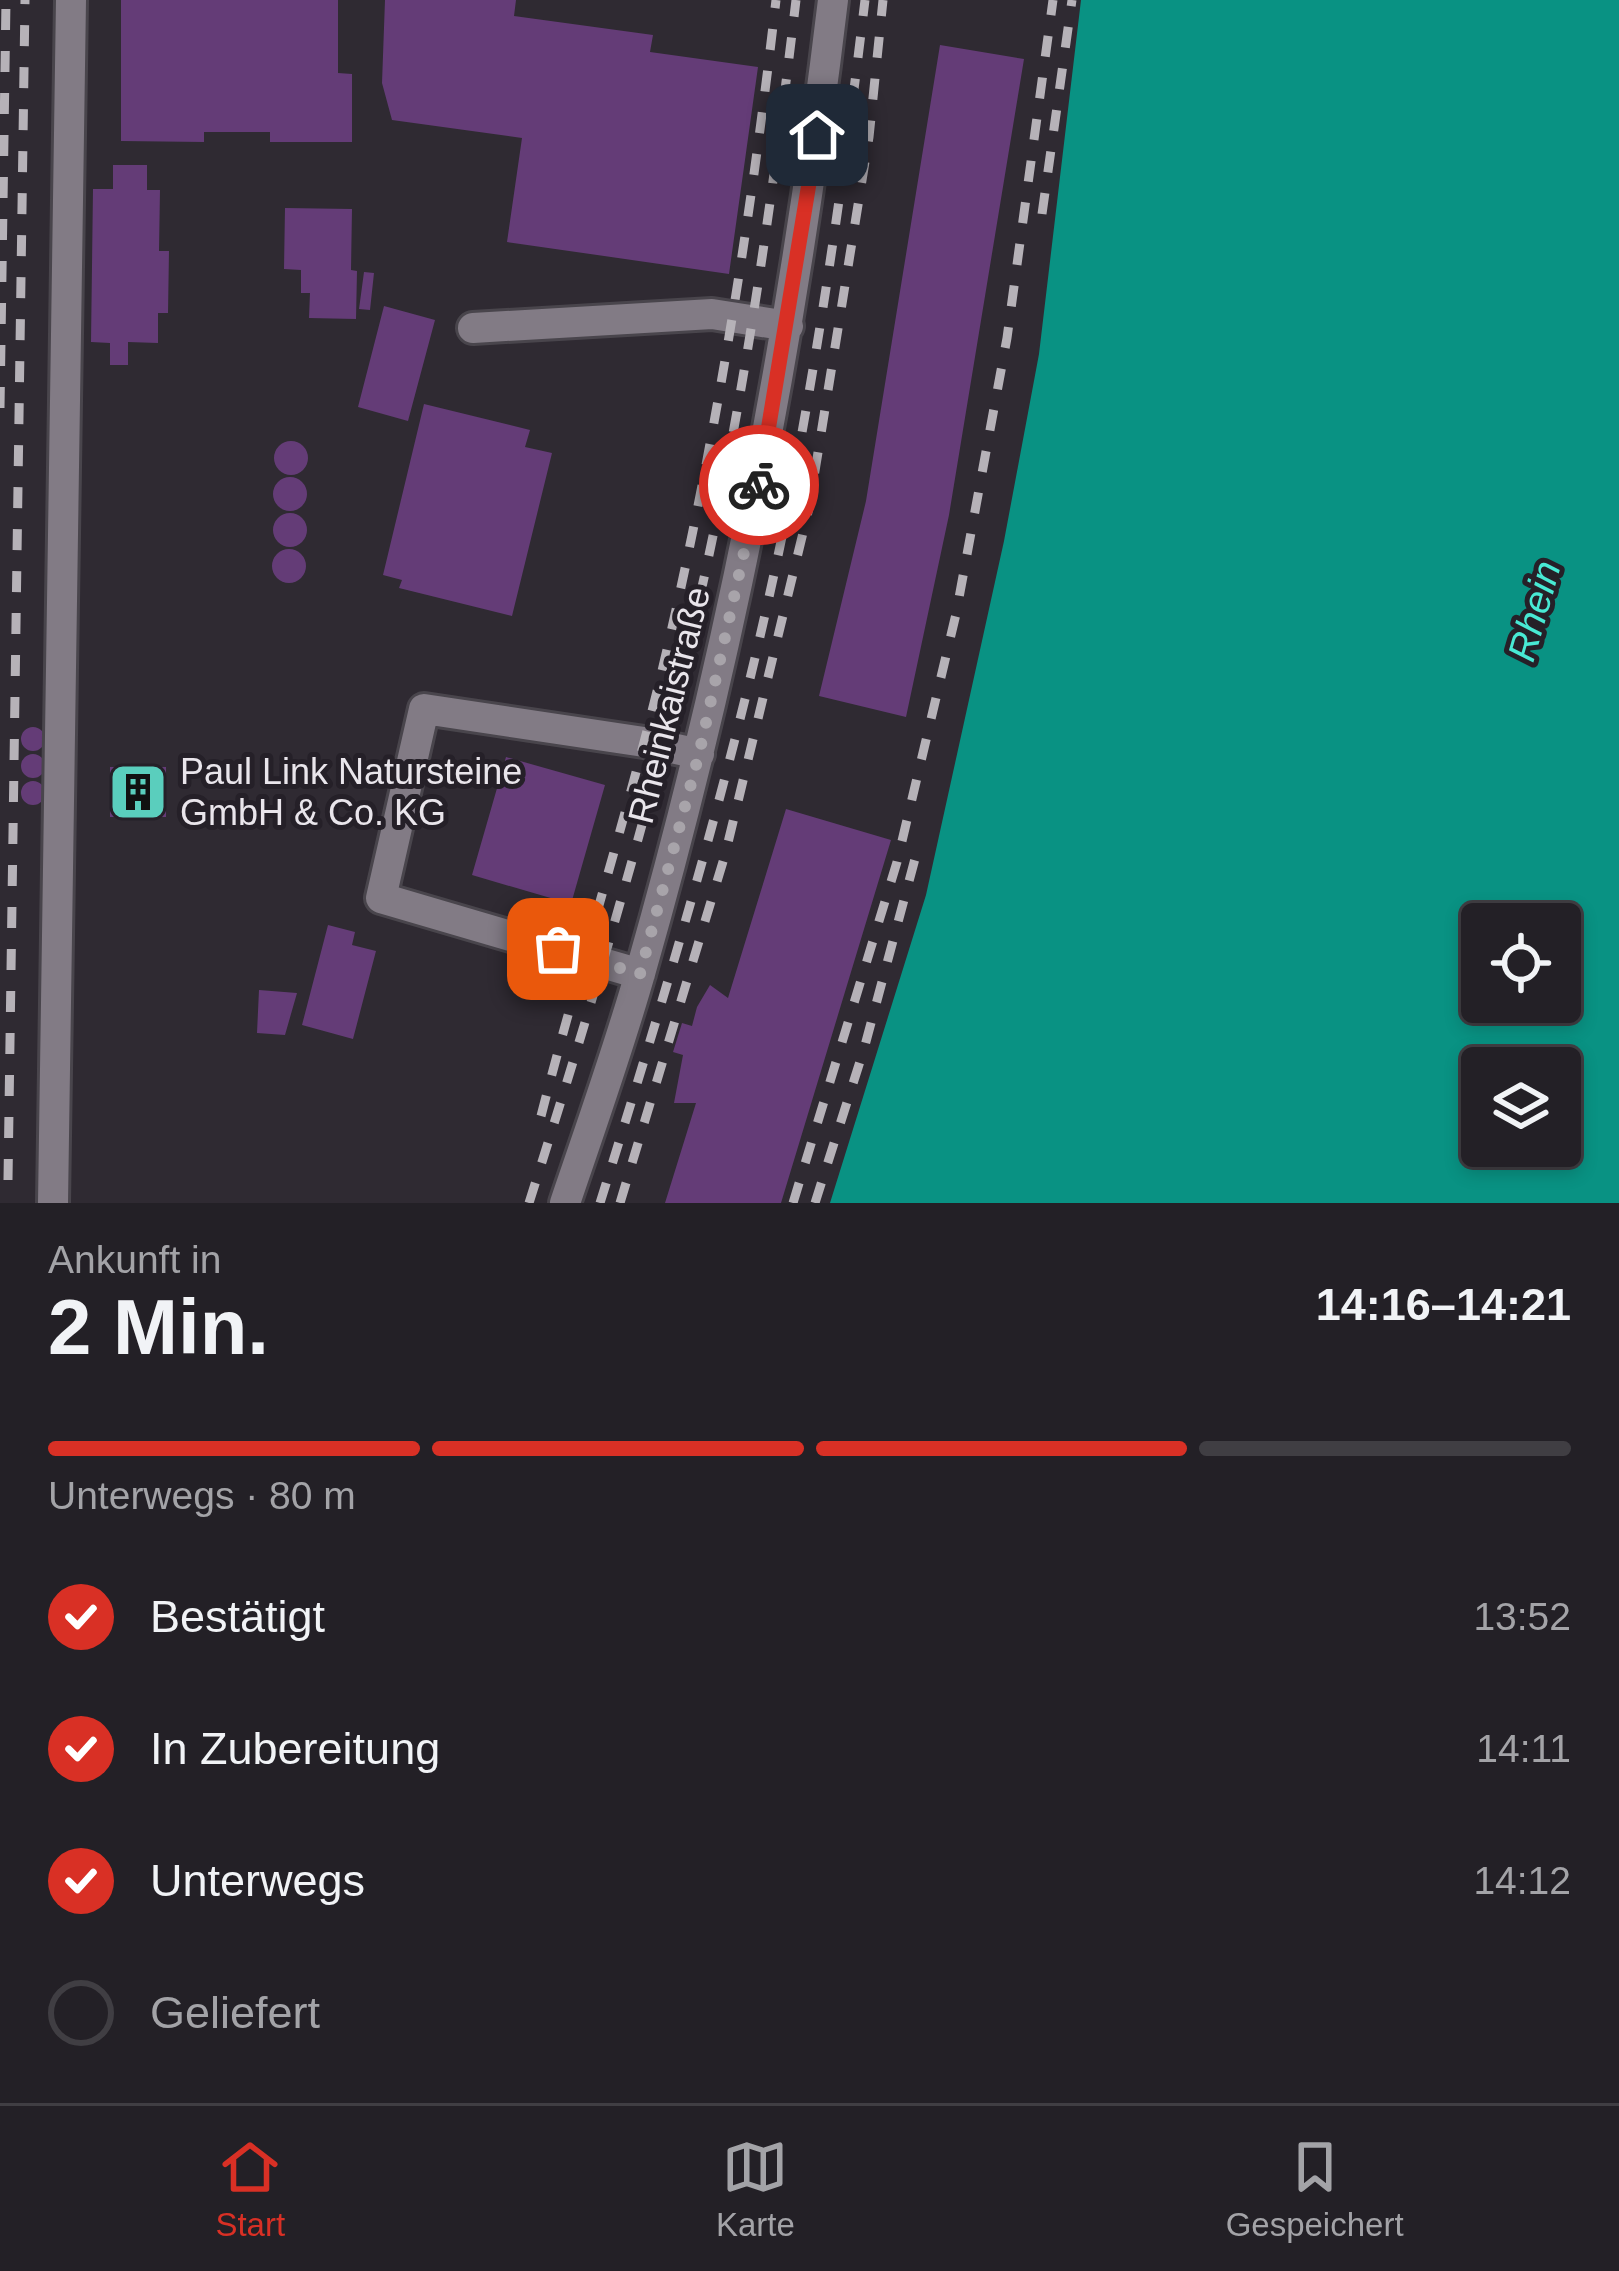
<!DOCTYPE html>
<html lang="de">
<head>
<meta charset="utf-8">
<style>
  body { margin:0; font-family:Arial,sans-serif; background:#2f2d32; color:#f1f3f6; height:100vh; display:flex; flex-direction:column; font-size:45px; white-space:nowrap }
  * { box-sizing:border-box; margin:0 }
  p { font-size:39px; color:#a3a3a7 }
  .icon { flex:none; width:66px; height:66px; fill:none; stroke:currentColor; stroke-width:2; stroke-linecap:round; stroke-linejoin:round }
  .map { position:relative; height:1203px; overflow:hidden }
  .panel { display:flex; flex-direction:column; background:#232026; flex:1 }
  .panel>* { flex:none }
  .controls { position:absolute; left:1461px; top:903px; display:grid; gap:24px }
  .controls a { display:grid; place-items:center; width:120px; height:120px; border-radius:12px; background:#232026; box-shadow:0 6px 18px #0003,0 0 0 3px #403e43; font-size:60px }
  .pin { position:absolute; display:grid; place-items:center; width:102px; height:102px; color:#fff; margin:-51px; border-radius:24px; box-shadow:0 6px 18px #0006 }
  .courier { position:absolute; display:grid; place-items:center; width:120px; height:120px; margin:-60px; border:9px solid #d93025; border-radius:50%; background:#fff; color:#222; box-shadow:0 3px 15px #0007 }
  .summary em { font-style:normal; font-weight:800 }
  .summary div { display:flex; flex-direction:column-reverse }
  .summary { display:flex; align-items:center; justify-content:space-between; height:204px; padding:0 48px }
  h1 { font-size:78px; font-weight:800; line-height:90px }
  .bar { display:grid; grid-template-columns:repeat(4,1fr); gap:18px 12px; align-content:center; height:144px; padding:0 48px }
  .bar i { height:15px; border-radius:9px; background:#403e43 }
  .bar .on { background:#d93025 }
  .bar p { grid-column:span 4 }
  ol { padding:0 48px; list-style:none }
  li { display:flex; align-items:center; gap:36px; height:132px }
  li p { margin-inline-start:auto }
  li .icon { padding:12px; border-radius:50%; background:#d93025; color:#fff; stroke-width:4 }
  li:last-child { color:#a3a3a7 }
  li i { width:66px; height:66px; border:6px solid #403e43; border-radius:50% }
  .tabs { display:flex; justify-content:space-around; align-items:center; height:168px; border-top:3px solid #403e43; background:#232026; font-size:33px; color:#a3a3a7 }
  .tabs a { display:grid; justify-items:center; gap:6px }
  .tabs .on { color:#d93025 }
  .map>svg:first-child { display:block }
</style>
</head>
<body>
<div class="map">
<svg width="1619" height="1203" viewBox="0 0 1619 1203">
  <rect width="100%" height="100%" fill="#2f2a32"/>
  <path fill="#099283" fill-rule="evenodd" d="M1081 0H1619V1203H830L926 895 1004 541 1039 354ZM1482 924H1560V1002H1482ZM1482 1068H1560V1146H1482Z"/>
  <path fill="#643c77" d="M121 0H338V73L352 74V142H270V132H204V142L121 141Z
    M385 0H516L514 16 653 35 650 52 758 67 729 274 507 242 522 138 392 120 382 83Z
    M940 45 1024 59 949 515 906 717 819 696 866 501Z
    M113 165H147V190H160L159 251H169L168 313H158V343L128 342V365H110V343L91 342 93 189H113Z
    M285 208 352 209 351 270 357 271 356 319 309 318 310 293H301V270L284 269Z
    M364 272 374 273 370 310 359 309Z
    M384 306 435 320 408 421 358 407Z
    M424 404 530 430 525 447 552 453 512 616 399 588 402 580 383 575Z
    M274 458a17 17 0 1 1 34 0a17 17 0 1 1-34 0Z
    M273 494a17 17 0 1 1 34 0a17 17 0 1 1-34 0Z
    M273 530a17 17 0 1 1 34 0a17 17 0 1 1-34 0Z
    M272 566a17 17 0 1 1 34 0a17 17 0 1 1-34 0Z
    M21 739a12 12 0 1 1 24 0a12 12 0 1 1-24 0Z
    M21 766a12 12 0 1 1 24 0a12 12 0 1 1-24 0Z
    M506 757 605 785 571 904 472 875Z
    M110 767H166V817H110Z
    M21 793a12 12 0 1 1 24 0a12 12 0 1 1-24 0Z
    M786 809 891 840 781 1203H665L696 1103H674L683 1055 673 1052 682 1023 692 1026 697 1007 710 985 728 998Z
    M328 925 355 932 352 945 376 951 353 1039 302 1025Z
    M259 990 297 993 285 1035 257 1033Z"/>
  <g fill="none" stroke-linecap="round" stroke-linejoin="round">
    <defs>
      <path id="minor" d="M473 328 712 314 788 326
        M640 974 381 898 424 709 644 742 699 754
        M53 1203 71 0
        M565 1203C591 1126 619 1048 641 970 732 651 794 329 833 0"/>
    </defs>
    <use href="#minor" stroke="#49454c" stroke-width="36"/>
    <use href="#minor" stroke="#827b85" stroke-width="30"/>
    <path stroke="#b6b2b8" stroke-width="9" stroke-dasharray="21 21" stroke-linecap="butt" d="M1042 214 1072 0
      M0 408 6 0
      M541 1116C579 968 625 823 661 675 714 452 750 227 776 0
      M8 1180 25 0
      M529 1203C584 1030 636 856 680 680 736 457 769 228 796 0
      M600 1203C672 973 742 740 789 502 821 337 845 168 865 0
      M620 1203 725 855 809 508 869 137 883 0
      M793 1203 897 862 956 614 1007 338 1053 0
      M815 1203 864 1049 916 855"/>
  </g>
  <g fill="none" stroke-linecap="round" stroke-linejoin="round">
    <path stroke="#a8a4aa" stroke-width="12" stroke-dasharray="0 21.6" d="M558 949 640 974 699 754 759 485"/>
    <path stroke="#d93025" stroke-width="15" d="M759 485 817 135"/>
  </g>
  <defs>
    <symbol id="building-square" viewBox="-11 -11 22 22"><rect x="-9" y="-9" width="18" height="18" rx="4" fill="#5acebd" stroke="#252028"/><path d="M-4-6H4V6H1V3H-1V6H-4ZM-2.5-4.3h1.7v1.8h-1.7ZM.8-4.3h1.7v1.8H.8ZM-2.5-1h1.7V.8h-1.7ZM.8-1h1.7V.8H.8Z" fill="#111"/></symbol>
  </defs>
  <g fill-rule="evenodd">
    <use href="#building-square" x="105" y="759" width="66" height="66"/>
  </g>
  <g text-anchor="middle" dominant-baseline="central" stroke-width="10" stroke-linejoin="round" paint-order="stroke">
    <g font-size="36" fill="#e9e5eb" stroke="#252028">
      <text transform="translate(669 705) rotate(-76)">Rheinkaistraße</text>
    </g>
    <g font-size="36" fill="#e9e5eb" stroke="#252028" text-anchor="start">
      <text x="180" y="771">Paul Link Natursteine<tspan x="180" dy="41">GmbH &amp; Co. KG</tspan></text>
    </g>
    <g font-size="39" font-style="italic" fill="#48e9d4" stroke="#252028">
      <text transform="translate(1534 611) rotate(-74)">Rhein</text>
    </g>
  </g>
</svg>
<div class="controls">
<a><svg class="icon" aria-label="locate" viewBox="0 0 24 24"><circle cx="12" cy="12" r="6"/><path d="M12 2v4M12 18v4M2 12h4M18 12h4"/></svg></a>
<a><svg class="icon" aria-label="layers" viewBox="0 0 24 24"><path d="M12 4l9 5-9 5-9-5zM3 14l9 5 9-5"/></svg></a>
</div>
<div class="pin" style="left:558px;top:949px;background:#ea580c"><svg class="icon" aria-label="bag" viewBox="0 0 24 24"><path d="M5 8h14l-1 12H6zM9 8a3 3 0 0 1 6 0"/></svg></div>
<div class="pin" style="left:817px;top:135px;background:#1f2937"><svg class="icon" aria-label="home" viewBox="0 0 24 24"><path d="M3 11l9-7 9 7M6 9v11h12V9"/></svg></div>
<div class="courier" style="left:759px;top:485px"><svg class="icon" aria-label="bike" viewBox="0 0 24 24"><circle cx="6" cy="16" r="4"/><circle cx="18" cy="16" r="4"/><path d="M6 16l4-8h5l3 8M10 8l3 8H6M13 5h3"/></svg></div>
</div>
<section class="panel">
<div class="summary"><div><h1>2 Min.</h1><p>Ankunft in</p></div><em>14:16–14:21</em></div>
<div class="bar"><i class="on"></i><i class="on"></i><i class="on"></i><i></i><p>Unterwegs · 80 m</p></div>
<ol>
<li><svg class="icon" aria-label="check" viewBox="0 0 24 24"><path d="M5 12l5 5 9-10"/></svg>Bestätigt<p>13:52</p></li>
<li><svg class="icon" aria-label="check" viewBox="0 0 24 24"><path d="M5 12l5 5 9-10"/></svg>In Zubereitung<p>14:11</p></li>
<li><svg class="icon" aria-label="check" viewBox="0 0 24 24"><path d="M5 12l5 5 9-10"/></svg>Unterwegs<p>14:12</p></li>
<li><i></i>Geliefert</li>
</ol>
</section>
<nav class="tabs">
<a class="on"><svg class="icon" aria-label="home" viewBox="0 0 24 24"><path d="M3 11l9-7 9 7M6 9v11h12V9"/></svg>Start</a>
<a><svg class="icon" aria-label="map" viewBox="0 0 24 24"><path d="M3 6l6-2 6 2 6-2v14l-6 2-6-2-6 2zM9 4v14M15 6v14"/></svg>Karte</a>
<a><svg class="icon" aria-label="saved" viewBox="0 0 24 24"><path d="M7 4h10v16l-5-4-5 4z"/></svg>Gespeichert</a>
</nav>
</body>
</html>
